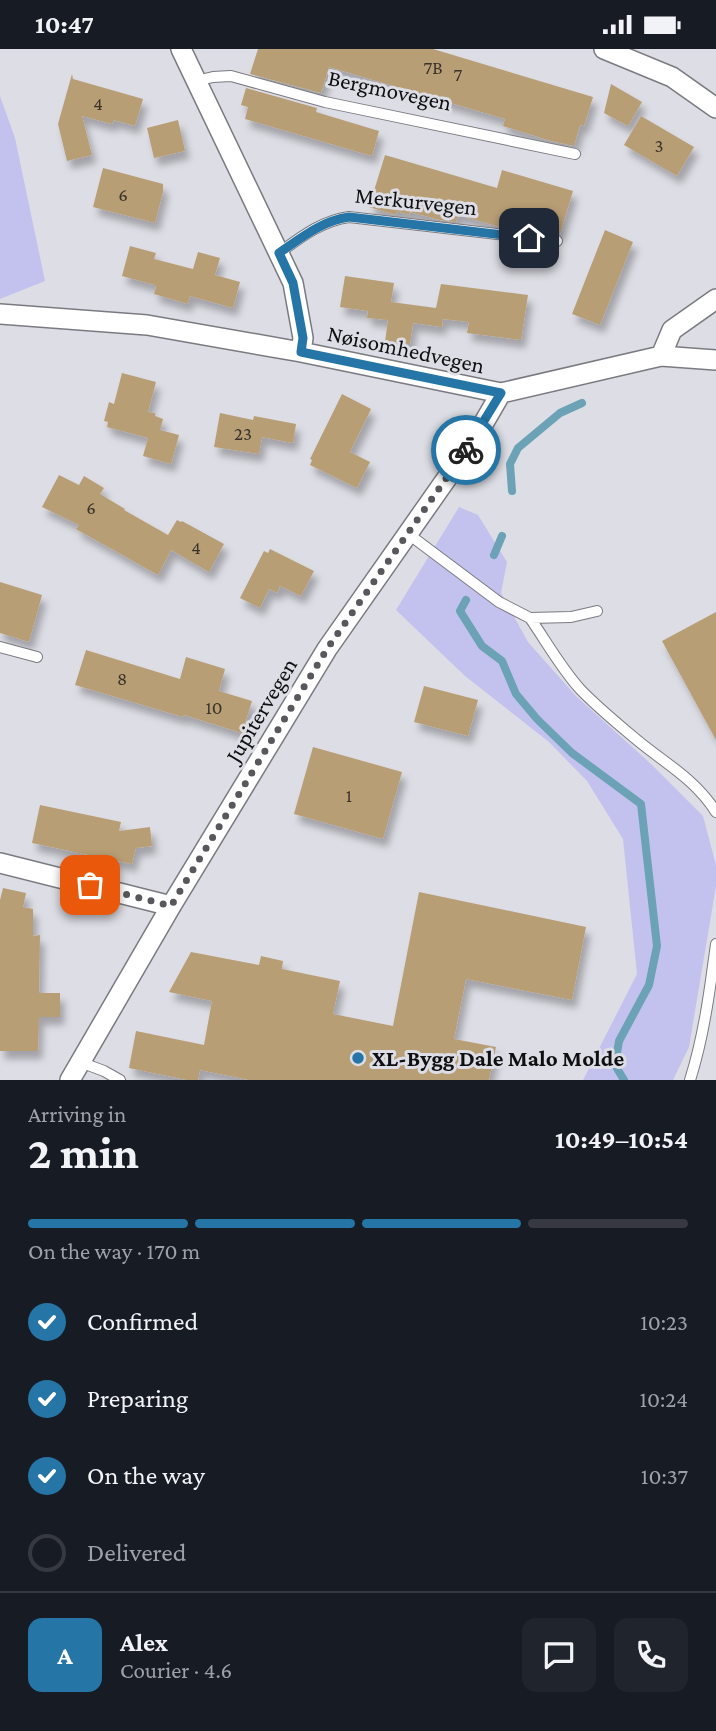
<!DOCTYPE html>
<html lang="en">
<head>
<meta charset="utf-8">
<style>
  body { margin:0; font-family:"Crimson Pro",serif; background:#20242c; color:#f1f3f6; height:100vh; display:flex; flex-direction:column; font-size:26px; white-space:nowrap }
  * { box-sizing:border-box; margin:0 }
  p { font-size:23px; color:#9ea1a6 }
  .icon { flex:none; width:38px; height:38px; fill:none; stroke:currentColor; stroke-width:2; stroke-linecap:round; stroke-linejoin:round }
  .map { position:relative; height:1031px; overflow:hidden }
  .panel { display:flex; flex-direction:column; background:#171b24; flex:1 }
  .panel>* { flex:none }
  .pin { position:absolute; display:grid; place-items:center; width:60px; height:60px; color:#fff; margin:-30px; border-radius:14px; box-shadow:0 4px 10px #0006 }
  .courier { position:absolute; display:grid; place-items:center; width:70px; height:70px; margin:-35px; border:5px solid #2575a6; border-radius:50%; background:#fff; color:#222; box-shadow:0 2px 9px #0007 }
  .headline em { font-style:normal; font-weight:700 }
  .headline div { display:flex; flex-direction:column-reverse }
  .headline { display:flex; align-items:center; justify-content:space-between; height:119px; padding:0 28px }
  h1 { font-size:46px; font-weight:700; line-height:52px }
  .bar { display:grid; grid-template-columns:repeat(4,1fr); gap:10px 7px; align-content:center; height:84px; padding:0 28px }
  .bar i { height:9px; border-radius:5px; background:#363941 }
  .bar .active { background:#2575a6 }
  .bar p { grid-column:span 4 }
  .line { display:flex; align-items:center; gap:18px; padding:0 28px; border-top:2px solid #363941 }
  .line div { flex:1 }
  .round { display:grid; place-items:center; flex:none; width:74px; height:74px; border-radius:14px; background:#20242c }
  ol { padding:0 28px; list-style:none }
  li { display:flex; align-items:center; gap:21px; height:77px }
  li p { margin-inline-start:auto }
  li .icon { padding:7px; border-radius:50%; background:#2575a6; color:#fff; stroke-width:4 }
  li:last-child { color:#9ea1a6 }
  li i { width:38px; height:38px; border:4px solid #363941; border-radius:50% }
  .status { display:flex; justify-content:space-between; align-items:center; height:49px; padding:0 35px; background:#171b24; direction:ltr }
  .status svg { height:19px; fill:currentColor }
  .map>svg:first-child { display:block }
</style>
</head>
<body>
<div class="status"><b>10:47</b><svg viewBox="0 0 49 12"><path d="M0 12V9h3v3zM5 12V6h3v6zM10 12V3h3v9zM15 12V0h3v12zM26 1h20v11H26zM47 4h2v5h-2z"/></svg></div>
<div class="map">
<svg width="716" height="1031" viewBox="0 0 716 1031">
  <defs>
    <filter id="shadow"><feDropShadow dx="4.5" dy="8" stdDeviation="3.5" flood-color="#0004"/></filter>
  </defs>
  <rect width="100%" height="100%" fill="#dddde5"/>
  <path fill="#c3c2ef" d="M0 47 15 89 45 232 0 250Z
    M459 458 478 466 507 513 501 544 528 593 576 647 651 715 703 767 716 816V837L689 998 673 1031H583L637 925 623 790 587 732 549 693 465 627 396 561Z"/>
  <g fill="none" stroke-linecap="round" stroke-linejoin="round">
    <path stroke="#6ca2b6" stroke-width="8" d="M512 442 510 415 518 399 560 364 582 354
      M494 506 502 487
      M466 551 460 562 482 597 502 612 516 645 537 670 572 704 641 755 657 897 649 936 619 992 615 1016 624 1031"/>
  </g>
  <path fill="#b89e75" filter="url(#shadow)" d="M258 0H433L593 48 584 77 580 76 574 97 551 92 503 77 505 70 329 18 321 44 250 25Z
    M72 25 73 30 143 50 135 77 114 71 112 75 82 67 92 106 67 112 58 75Z
    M611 35 642 53 628 77 604 64Z
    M246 39 317 59 316 63 379 82 372 107 245 70 248 58 241 56Z
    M641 67 694 98 677 127 624 96Z
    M178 71 185 102 154 109 147 79Z
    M385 106 497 139 502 121 573 142 560 185 502 170 500 178 458 166 456 173 440 171 410 163 409 166 397 162 396 166 369 158Z
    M103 119 163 135V143L155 174 93 158Z
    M605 181 633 193 600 276 572 265Z
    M130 197 156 204 154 210 193 220 198 203 220 209 215 226 240 233 233 259 190 247 188 255 154 245 156 238 155 236 122 227Z
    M345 227 394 234 391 253 436 259 441 235 528 246 521 291 467 284 469 273 443 270 442 278 413 274 410 295 385 293 388 271 367 269 368 262 340 258Z
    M122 324 156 333 148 363 155 364V367L163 370 160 381 179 386 171 415 143 407 148 389 107 378 108 373 104 372 109 353 114 355Z
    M342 345 371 360 350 403 370 413 357 439 310 416 312 411 310 410Z
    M220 364 253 371 254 367 296 375 293 394 262 388 259 405 214 398Z
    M59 426 79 436 84 427 104 439 100 445 125 460 124 461 168 486 177 471 181 473 182 472 224 495 209 523 171 501 158 526 76 480 79 476 42 458Z
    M270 500 314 522 301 547 280 537 277 544 269 540 260 559 240 549 264 502 268 504Z
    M0 533 42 546 29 593 0 584Z
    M716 563V691L662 592Z
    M86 601 180 630 186 608 225 620 219 642 252 652 242 684 184 666 183 668 75 636Z
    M424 637 478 651 468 687 414 673Z
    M313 698 402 723 383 790 294 765Z
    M40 756 121 773 119 782 150 778 152 797 136 799 132 815 32 794Z
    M3 839 26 844 23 858 33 860V887L40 886 39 944H60V968H39L38 1002H0V851Z
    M419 843 586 878 572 951 466 930 454 990 496 998 489 1031H249L200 1021 198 1031H187L129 1019 136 982 204 996 212 952 169 943 191 903 259 916 261 907 283 912 282 920 340 932 333 965 393 977Z"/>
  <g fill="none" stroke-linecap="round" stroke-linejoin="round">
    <defs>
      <path id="service" d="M196 32 213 28 231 27 325 53 575 105
        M279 204C301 188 321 172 349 168L557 192
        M407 484 499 553 530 569 571 568 597 562
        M530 569C546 592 561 619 580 640 597 658 618 675 637 691 666 715 695 730 716 763
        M0 598 37 608
        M80 1013 104 1022 120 1031
        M690 1031C704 987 710 940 716 895"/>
      <path id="minor" d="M181 0 293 234 303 289 301 303
        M604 0 672 28 716 59
        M0 265 147 276 301 303 501 344 661 307 716 311
        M661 307 672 281 716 250
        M0 814 171 857
        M70 1031 171 857 327 600 475 389 501 344"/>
    </defs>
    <use href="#service" stroke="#7a7a81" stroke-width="12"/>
    <use href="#minor" stroke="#7a7a81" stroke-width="22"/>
    <use href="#service" stroke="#fff" stroke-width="10"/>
    <use href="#minor" stroke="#fff" stroke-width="19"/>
  </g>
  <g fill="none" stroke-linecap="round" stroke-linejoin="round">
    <path stroke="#57575c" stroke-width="7" stroke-dasharray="0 12.6" d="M90 836 171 857 327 600 466 401"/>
    <path stroke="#2575a6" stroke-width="9" d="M466 401 501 344 301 303 303 289 293 234 279 204C301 189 321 172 349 168L529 189"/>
  </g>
  <circle fill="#2575a6" stroke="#dddde5" stroke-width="2.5" cx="358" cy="1009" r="7"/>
  <g text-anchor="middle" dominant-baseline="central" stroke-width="6" stroke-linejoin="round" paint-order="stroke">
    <g font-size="19" fill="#39332b">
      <text x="433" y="18">7B</text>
      <text x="458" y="25">7</text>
      <text x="98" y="54">4</text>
      <text x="659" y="96">3</text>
      <text x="123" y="145">6</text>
      <text x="243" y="384">23</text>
      <text x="91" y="458">6</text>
      <text x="196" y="498">4</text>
      <text x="122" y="629">8</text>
      <text x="214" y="658">10</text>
      <text x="349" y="746">1</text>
    </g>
    <g font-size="23" fill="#0f0f12" stroke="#dddde5">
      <text transform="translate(390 41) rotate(12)">Bergmovegen</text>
      <text transform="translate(416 152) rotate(6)">Merkurvegen</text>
      <text transform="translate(406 300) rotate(12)">Nøisomhedvegen</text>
      <text transform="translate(261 661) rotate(-59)">Jupitervegen</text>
    </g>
    <g font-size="23" font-weight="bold" fill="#0f0f12" stroke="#dddde5" text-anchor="start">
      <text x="372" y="1009">XL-Bygg Dale Malo Molde</text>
    </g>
  </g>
</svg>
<div class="pin" style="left:90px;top:836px;background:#ea580c"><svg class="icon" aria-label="bag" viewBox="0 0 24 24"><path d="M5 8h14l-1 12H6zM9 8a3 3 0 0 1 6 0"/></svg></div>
<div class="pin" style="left:529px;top:189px;background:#1f2937"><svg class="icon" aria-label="home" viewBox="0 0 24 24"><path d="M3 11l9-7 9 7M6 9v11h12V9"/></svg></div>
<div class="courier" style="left:466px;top:401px"><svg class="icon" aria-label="bike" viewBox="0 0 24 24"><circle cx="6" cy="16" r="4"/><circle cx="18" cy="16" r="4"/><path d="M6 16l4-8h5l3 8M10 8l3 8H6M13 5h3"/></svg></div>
</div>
<section class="panel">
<div class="headline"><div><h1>2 min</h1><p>Arriving in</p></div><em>10:49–10:54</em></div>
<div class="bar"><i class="active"></i><i class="active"></i><i class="active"></i><i></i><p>On the way · 170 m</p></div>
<ol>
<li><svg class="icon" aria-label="check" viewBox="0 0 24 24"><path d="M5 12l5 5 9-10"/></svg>Confirmed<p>10:23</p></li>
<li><svg class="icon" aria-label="check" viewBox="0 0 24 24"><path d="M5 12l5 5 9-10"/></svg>Preparing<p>10:24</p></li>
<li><svg class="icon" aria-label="check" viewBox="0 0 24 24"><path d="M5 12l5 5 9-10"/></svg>On the way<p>10:37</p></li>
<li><i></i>Delivered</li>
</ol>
<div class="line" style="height:126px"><b class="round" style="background:#2575a6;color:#fff">A</b><div><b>Alex</b><p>Courier · 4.6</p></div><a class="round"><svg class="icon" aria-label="chat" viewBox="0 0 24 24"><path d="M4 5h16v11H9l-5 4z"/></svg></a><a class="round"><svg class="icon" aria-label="phone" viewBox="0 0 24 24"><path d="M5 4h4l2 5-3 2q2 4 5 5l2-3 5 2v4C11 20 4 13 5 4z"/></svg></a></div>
</section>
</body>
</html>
